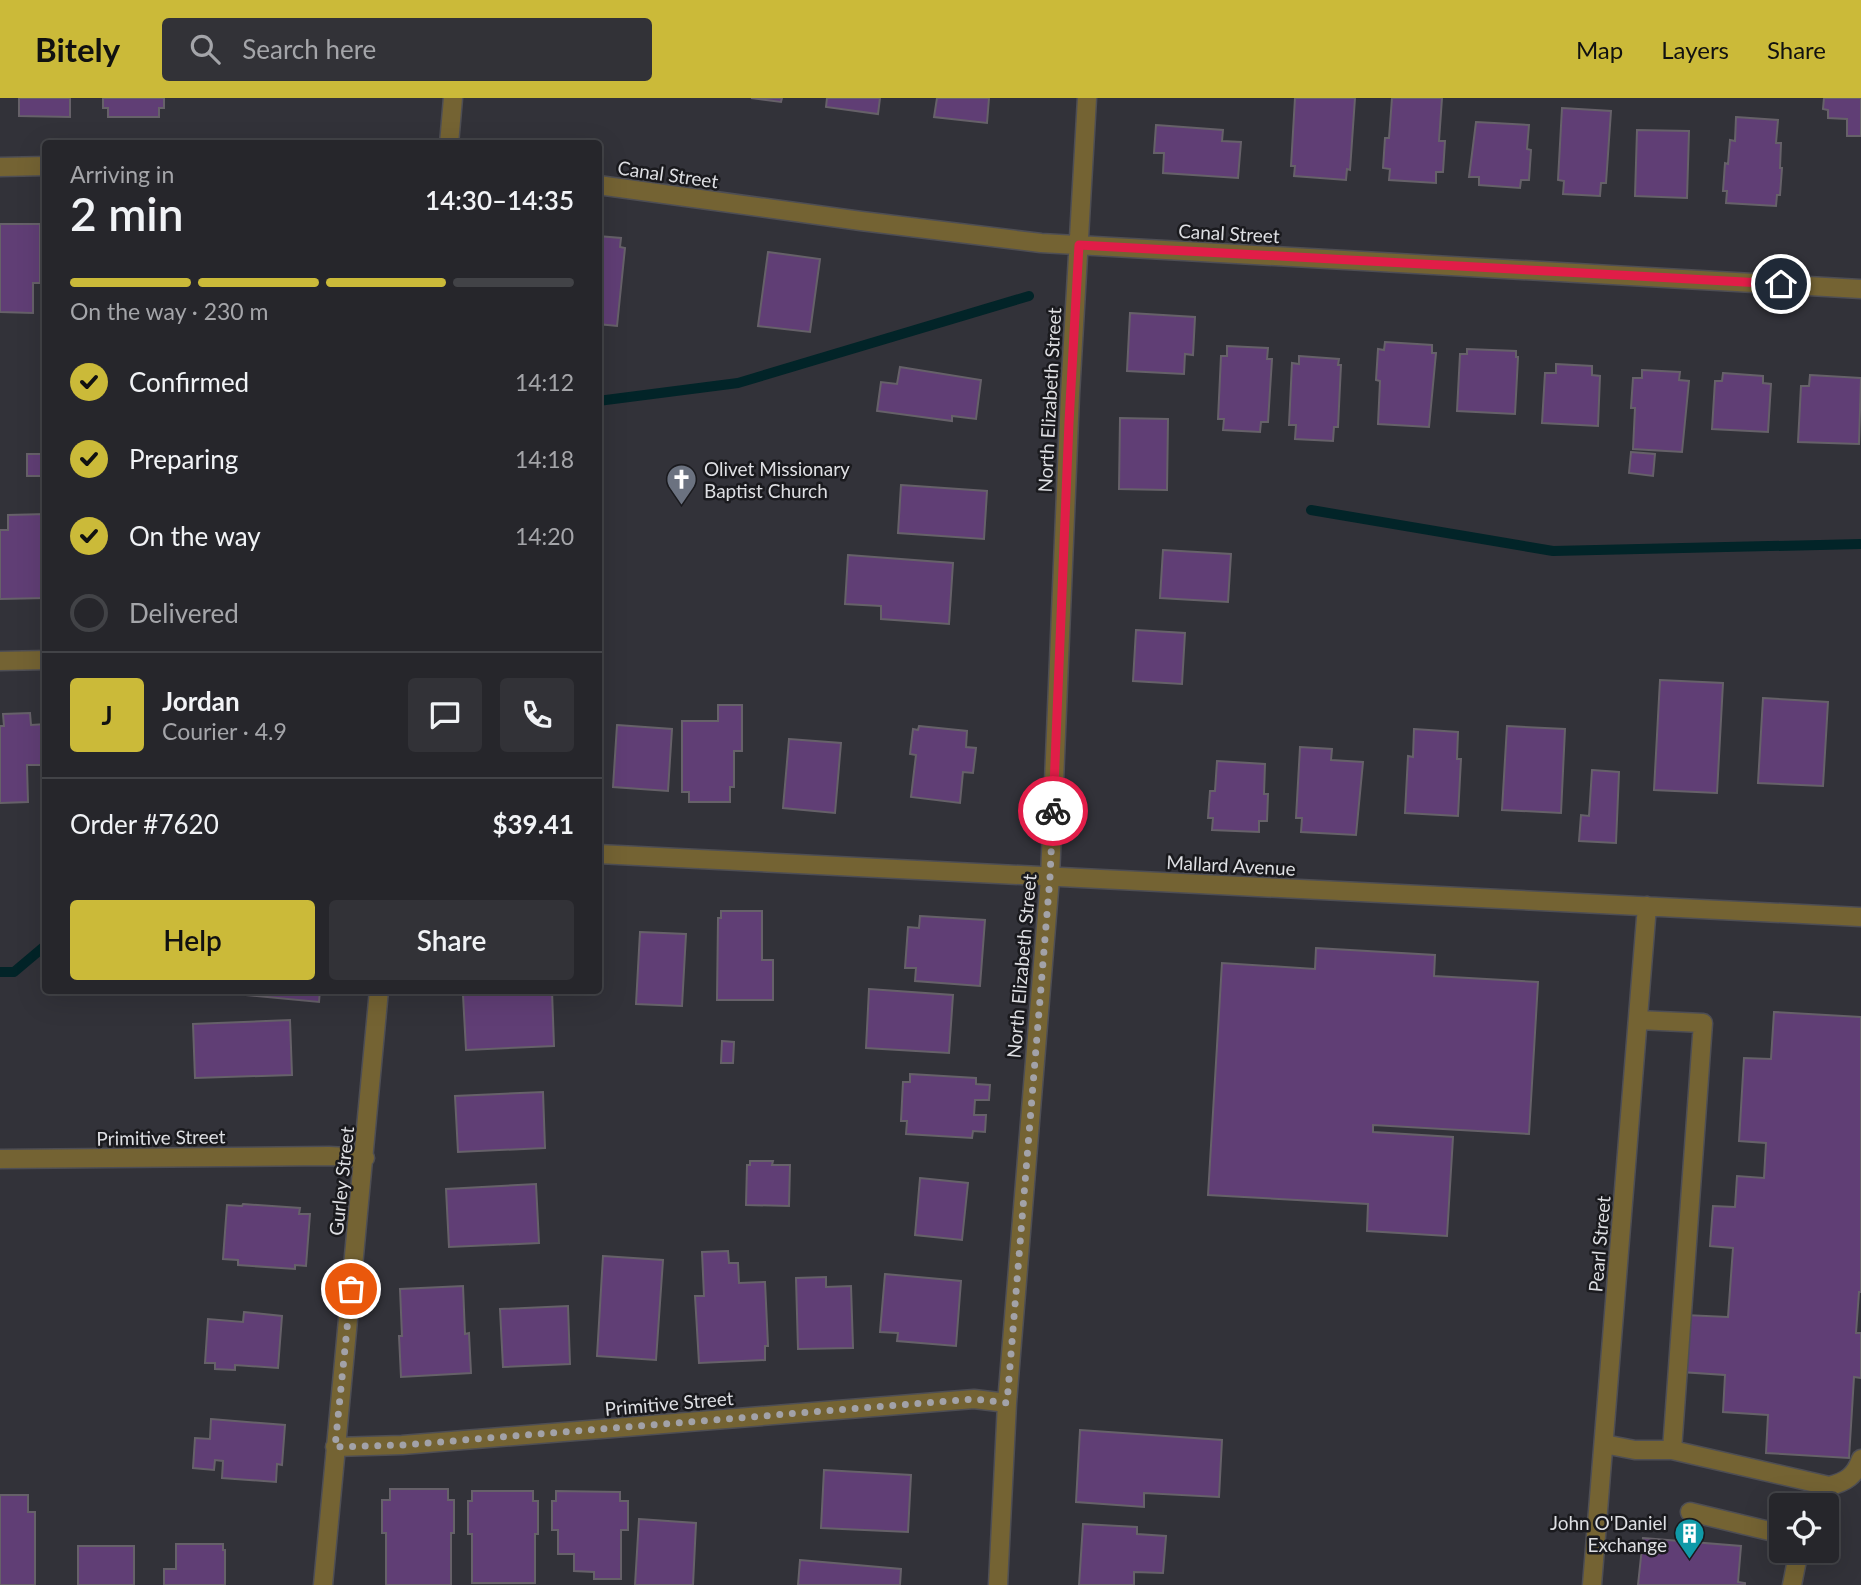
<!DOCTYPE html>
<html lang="en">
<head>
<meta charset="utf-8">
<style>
  body { margin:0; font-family:Lato,sans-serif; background:#323237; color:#f1f3f6; height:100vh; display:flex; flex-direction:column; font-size:26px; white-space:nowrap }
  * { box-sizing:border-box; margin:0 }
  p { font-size:23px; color:#a4a5a9 }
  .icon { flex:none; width:38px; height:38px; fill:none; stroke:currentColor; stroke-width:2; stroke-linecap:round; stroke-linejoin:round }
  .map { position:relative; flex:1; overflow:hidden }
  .sheet { position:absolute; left:42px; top:42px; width:560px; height:854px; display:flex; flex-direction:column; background:#26262b; border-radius:7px; box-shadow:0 7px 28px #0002,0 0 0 2px #424347 }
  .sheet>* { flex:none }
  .fabs { position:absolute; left:1769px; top:1395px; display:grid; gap:14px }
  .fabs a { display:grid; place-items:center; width:70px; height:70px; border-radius:7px; background:#26262b; box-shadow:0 7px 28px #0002,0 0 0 2px #424347; font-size:35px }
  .pin { position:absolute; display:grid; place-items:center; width:60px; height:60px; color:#fff; margin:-30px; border:4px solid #fff; border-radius:50%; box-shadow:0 2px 7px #0007 }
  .courier { position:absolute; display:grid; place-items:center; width:70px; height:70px; margin:-35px; border:5px solid #e11d48; border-radius:50%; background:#fff; color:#222; box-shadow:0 2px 9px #0007 }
  .head em { font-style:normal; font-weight:600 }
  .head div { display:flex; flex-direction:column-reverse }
  .head { display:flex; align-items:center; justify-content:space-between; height:119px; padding:0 28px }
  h1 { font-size:46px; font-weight:600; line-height:52px }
  .bar { display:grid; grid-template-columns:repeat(4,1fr); gap:10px 7px; align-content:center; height:84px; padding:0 28px }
  .bar i { height:9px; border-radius:5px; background:#424347 }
  .bar .on { background:#cbba39 }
  .bar p { grid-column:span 4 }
  .line { display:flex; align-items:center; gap:18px; padding:0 28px; border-top:2px solid #424347 }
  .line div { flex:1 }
  .round { display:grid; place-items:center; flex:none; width:74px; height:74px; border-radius:7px; background:#323237 }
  ol { padding:0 28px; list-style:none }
  li { display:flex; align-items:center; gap:21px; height:77px }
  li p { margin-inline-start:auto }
  li .icon { padding:7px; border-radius:50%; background:#cbba39; color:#111; stroke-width:4 }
  li:last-child { color:#a4a5a9 }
  li i { width:38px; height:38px; border:4px solid #424347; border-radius:50% }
  .action { display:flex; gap:14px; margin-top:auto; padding:14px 28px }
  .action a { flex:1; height:80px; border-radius:7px; background:#cbba39; color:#111; font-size:28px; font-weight:600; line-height:80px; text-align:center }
  .action a+a { background:#323237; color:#f1f3f6 }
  header { display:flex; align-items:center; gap:42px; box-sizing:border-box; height:98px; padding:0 35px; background:#cbba39; color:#111 }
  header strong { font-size:33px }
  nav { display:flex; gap:38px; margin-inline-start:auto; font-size:24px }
  .search { width:490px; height:63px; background:#323237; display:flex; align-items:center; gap:18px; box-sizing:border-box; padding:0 24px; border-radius:7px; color:#a4a5a9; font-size:26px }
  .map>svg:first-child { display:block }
</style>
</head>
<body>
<header>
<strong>Bitely</strong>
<div class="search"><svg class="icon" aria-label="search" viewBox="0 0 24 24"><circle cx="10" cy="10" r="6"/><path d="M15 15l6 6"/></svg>Search here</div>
<nav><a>Map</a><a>Layers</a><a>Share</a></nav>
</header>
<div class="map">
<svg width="1861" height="1487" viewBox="0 0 1861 1487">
  <rect width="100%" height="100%" fill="#323239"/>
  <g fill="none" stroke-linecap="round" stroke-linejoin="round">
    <path stroke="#022428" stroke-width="10" d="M598 303 738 285 1029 198
      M1311 412 1553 453 1861 446
      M0 874H14L46 847"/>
  </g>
  <path fill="#603e75" stroke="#666169" stroke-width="2" d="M19 0H70V19L19 18Z
    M103 0H164V10H159V19H108V10H103Z
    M751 0H782L781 4Z
    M827 0H880L878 16 826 9Z
    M937 0H989L987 25 934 19Z
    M1295 0H1355L1350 72 1347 71 1346 82 1294 78 1295 68H1291Z
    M1392 0H1442L1439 43H1445L1443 74H1436V85L1389 82 1390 71 1383 70 1385 40H1389Z
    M1824 0H1861V38H1847V21L1828 20V12L1823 11Z
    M1562 10 1611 13 1606 85H1601L1600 98 1563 96 1564 83 1558 82Z
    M1736 19 1778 22 1776 45H1781L1780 70H1782L1780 97H1777L1776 108 1726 105 1727 93H1723L1725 65 1728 66 1730 42 1735 43Z
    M1476 24 1529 27 1527 51 1531 52 1529 82H1521L1520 90 1479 87V79H1469Z
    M1156 27 1223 32 1222 43 1241 44 1238 80 1163 75 1164 55H1154Z
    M1637 32 1689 33 1687 100 1635 98Z
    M0 126H40V185H33V215L0 214Z
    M598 138 621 140 620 149 625 150 617 228 598 226Z
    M768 154 820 161 810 234 758 228Z
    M1130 215 1195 219 1193 257 1185 256 1184 276 1127 273Z
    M1385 244 1432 247V255H1436L1429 329 1378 326 1380 283 1376 282 1378 251 1384 252Z
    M1227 248 1268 250 1267 261H1272L1268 324H1261L1260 334 1223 332 1224 321H1218L1221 258H1227Z
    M1467 251 1516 253V259H1518L1515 316 1457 313 1460 256H1467Z
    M1299 258 1339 261 1338 267H1341L1338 329H1334L1333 343 1295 341 1296 327H1289L1292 265 1299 266Z
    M1556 266 1592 268V277L1600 278 1598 328 1542 325 1545 275H1556Z
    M900 269 981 282 976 321 952 318V323L877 313 881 284 897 286Z
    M1642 272 1680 274 1679 282 1689 283 1682 354 1633 351 1635 310H1631L1633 280H1642Z
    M1723 275 1763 278V285L1771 286 1768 334 1712 331 1715 283H1722Z
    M1810 277 1861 280 1859 346 1798 344 1801 288H1809Z
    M1120 320 1168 321 1167 392 1119 391Z
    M1631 354 1655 356 1653 378 1629 375Z
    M27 356H46V378H27Z
    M901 387 987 393 984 441 898 435Z
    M46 416V500L0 501V432H8V417Z
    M1163 452 1231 456 1228 504 1160 500Z
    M848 457 953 465 949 526 881 521V508L845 506Z
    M1136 532 1185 535 1182 586 1133 583Z
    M1660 582 1723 585 1717 695 1654 692Z
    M1763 600 1828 604 1823 688 1758 685Z
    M718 607H742V653H734V689H730V704H689V694H682V623H718Z
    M30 615 31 627 46 626V657H41V667H27L28 704 0 705V628H4L3 616Z
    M617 627 672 631 668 693 613 689Z
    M919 628 967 633 966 649 976 650 973 675 963 674 960 705 911 699 916 657 910 656 913 631 918 632Z
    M1507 628 1565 631 1561 715 1502 712Z
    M1414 631 1458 634 1457 661H1461L1458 718 1405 715 1408 658 1413 659Z
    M789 641 841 645 835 715 783 710Z
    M1300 649 1332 651 1331 662 1363 664 1356 737 1301 734 1302 720H1296Z
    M1217 663 1265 666 1264 696H1268L1267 723H1259V734L1212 732 1213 720H1208L1210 693H1215Z
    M1592 672 1619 674 1616 745 1579 743 1581 717 1589 718Z
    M721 813H762V862H773V902H717L718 820H721Z
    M920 818 985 822 980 888 915 883 916 870H905L908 829 919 830Z
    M640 834 686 836 682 908 636 906Z
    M1316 850 1435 857 1434 878 1538 884 1529 1036 1373 1027V1034L1453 1039 1447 1138 1367 1133 1368 1106 1208 1097 1222 865 1315 871Z
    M869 891 953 897 949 955 866 950Z
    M226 892H320L319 904 226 895Z
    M552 893 554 948 466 952 463 897Z
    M1774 914 1861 919V1194H1859L1856 1235H1861V1280L1854 1279 1849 1360 1766 1355 1768 1317 1723 1314 1725 1277 1681 1274 1685 1217 1728 1219 1733 1150 1710 1148 1713 1108 1735 1109 1737 1078 1764 1080 1766 1045 1739 1043 1744 960 1771 961Z
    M290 922 292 977 195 980 193 926Z
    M722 943 734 944 733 965H721Z
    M910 976 976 980V986L990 987 989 1002H975L974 1017H986L985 1034 973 1033 972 1040 906 1036 907 1023H901L903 984H910Z
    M543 994 545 1050 458 1054 455 998Z
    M750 1063H773L772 1067H790L789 1108 746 1107 747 1067H750Z
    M920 1080 968 1085 962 1142 915 1137Z
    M536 1086 539 1145 449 1149 446 1091Z
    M243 1106 300 1110 299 1116H310L306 1168 295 1167V1171L238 1167V1162L223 1161 227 1107 242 1108Z
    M728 1153 729 1165H738L739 1185 765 1184 768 1248H765V1262L699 1265 695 1198H704L702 1154Z
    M603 1158 663 1162 656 1262 597 1258Z
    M885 1176 961 1183 956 1248 897 1243 898 1235 880 1234Z
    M826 1179V1189L851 1188 853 1250 798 1251 796 1180Z
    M463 1188 465 1236 469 1235 471 1275 401 1279 399 1238H402L400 1191Z
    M568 1208 570 1266 503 1269 500 1211Z
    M244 1214 282 1218 278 1270 235 1267V1272L215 1271V1265H205L208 1221 243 1224Z
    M211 1321 285 1327 282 1367 277 1366 276 1384 222 1380 223 1363 215 1362 214 1372 193 1370 195 1340 210 1341Z
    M1080 1332 1222 1342 1219 1399 1144 1395V1409L1076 1404Z
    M824 1372 911 1377 908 1434 821 1430Z
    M390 1391H448V1402H454V1435H451V1487H386V1435H382V1402H390Z
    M472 1393H533V1403H538V1436H535V1485H472V1436H468V1403H472Z
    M556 1393 620 1394V1403H628V1432H621V1481H594V1474L574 1473V1456H558V1432H552V1403H556Z
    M0 1397H28V1414H35V1487H0Z
    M639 1421 696 1425 693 1487H635Z
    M1083 1426 1137 1429V1436L1166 1438 1163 1475 1134 1474V1487H1079Z
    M1643 1440 1741 1448 1738 1484 1745 1485V1487H1638Z
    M176 1446H223V1452H225V1487H164V1471H176Z
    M78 1448H134V1487H78Z
    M800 1462 901 1471 900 1487H798Z"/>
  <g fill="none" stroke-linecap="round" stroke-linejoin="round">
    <defs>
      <path id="minor" d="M449 46 453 0
        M0 69 46 68
        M598 87 861 123 1041 145 1861 191
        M0 563 46 562
        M598 756 1861 819
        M0 1061 329 1058 365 1060
        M1604 1346 1635 1352H1672L1703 925 1638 922
        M335 1349 402 1347 974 1301 1007 1305
        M1672 1352 1829 1388C1846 1384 1855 1378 1861 1361
        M1690 1414 1782 1436
        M323 1487 379 892
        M998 1487 1007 1305 1050 780 1070 297 1087 0
        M1592 1487 1647 808
        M1792 1487 1799 1452"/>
    </defs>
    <use href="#minor" stroke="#4e4e54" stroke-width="21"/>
    <use href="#minor" stroke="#746333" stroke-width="18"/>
  </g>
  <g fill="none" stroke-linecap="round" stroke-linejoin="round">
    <path stroke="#a2a2a8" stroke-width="7" stroke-dasharray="0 12.6" d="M351 1191 335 1349 402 1347 974 1301 1007 1305 1050 779 1053 713"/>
    <path stroke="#e11d48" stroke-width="9" d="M1053 713 1069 324 1079 147 1781 186"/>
  </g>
  <defs>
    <symbol id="church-pin" viewBox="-11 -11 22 30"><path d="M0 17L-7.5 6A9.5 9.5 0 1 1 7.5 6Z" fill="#6b7280" stroke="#1a1a1e"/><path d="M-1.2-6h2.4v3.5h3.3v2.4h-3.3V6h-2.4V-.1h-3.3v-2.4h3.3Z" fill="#fff"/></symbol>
    <symbol id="building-pin" viewBox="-11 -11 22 30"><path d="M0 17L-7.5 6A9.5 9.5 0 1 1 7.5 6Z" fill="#0f9aa8" stroke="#1a1a1e"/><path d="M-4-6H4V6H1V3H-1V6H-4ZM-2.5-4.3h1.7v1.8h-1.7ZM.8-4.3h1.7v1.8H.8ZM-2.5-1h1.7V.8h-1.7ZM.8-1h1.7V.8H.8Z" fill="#fff"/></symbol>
  </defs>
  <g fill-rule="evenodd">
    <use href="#church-pin" x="664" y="364" width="35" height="47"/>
    <use href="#building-pin" x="1672" y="1418" width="35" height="47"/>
  </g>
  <g text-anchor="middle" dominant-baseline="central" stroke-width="5" stroke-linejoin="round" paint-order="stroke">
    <g font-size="19" fill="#dedfe3" stroke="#1a1a1e">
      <text transform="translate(668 76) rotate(8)">Canal Street</text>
      <text transform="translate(1229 135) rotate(3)">Canal Street</text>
      <text transform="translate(1049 302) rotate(-87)">North Elizabeth Street</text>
      <text transform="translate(1231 767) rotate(3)">Mallard Avenue</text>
      <text transform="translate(1021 868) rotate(-85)">North Elizabeth Street</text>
      <text transform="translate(161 1039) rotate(-1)">Primitive Street</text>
      <text transform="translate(341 1083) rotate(-84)">Gurley Street</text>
      <text transform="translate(1599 1146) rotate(-85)">Pearl Street</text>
      <text transform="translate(669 1305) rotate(-5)">Primitive Street</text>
    </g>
    <g font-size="19" fill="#dedfe3" stroke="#1a1a1e" text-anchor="start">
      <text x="704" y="370">Olivet Missionary<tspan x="704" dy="22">Baptist Church</tspan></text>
      <text x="1667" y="1424" text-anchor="end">John O'Daniel<tspan x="1667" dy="22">Exchange</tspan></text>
    </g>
  </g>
</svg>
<div class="fabs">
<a><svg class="icon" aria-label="locate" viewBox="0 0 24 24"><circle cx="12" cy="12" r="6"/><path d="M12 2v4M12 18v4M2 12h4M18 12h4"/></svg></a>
</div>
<div class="pin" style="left:351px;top:1191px;background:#ea580c"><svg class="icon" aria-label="bag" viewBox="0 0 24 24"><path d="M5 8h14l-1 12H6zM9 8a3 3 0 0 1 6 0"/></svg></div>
<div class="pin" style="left:1781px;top:186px;background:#1f2937"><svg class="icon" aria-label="home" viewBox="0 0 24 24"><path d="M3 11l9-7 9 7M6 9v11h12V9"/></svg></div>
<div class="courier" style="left:1053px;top:713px"><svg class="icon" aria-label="bike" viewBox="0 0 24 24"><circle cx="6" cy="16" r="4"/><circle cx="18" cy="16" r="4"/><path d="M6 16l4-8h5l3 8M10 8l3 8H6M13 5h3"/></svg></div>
<section class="sheet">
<div class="head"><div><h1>2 min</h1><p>Arriving in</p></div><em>14:30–14:35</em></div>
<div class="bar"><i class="on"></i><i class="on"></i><i class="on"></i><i></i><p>On the way · 230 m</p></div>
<ol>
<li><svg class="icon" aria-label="check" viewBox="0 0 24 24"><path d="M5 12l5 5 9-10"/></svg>Confirmed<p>14:12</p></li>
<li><svg class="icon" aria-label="check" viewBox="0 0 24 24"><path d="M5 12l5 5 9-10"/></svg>Preparing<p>14:18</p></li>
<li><svg class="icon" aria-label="check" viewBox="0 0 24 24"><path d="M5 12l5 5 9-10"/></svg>On the way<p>14:20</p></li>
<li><i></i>Delivered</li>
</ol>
<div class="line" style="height:126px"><b class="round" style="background:#cbba39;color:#111">J</b><div><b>Jordan</b><p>Courier · 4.9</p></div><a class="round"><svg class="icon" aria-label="chat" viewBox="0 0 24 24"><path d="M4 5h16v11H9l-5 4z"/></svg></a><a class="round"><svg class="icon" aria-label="phone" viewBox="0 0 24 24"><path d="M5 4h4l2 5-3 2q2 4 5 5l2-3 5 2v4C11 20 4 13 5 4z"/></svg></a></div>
<div class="line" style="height:91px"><div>Order #7620</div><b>$39.41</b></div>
<div class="action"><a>Help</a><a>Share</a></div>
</section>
</div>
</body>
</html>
